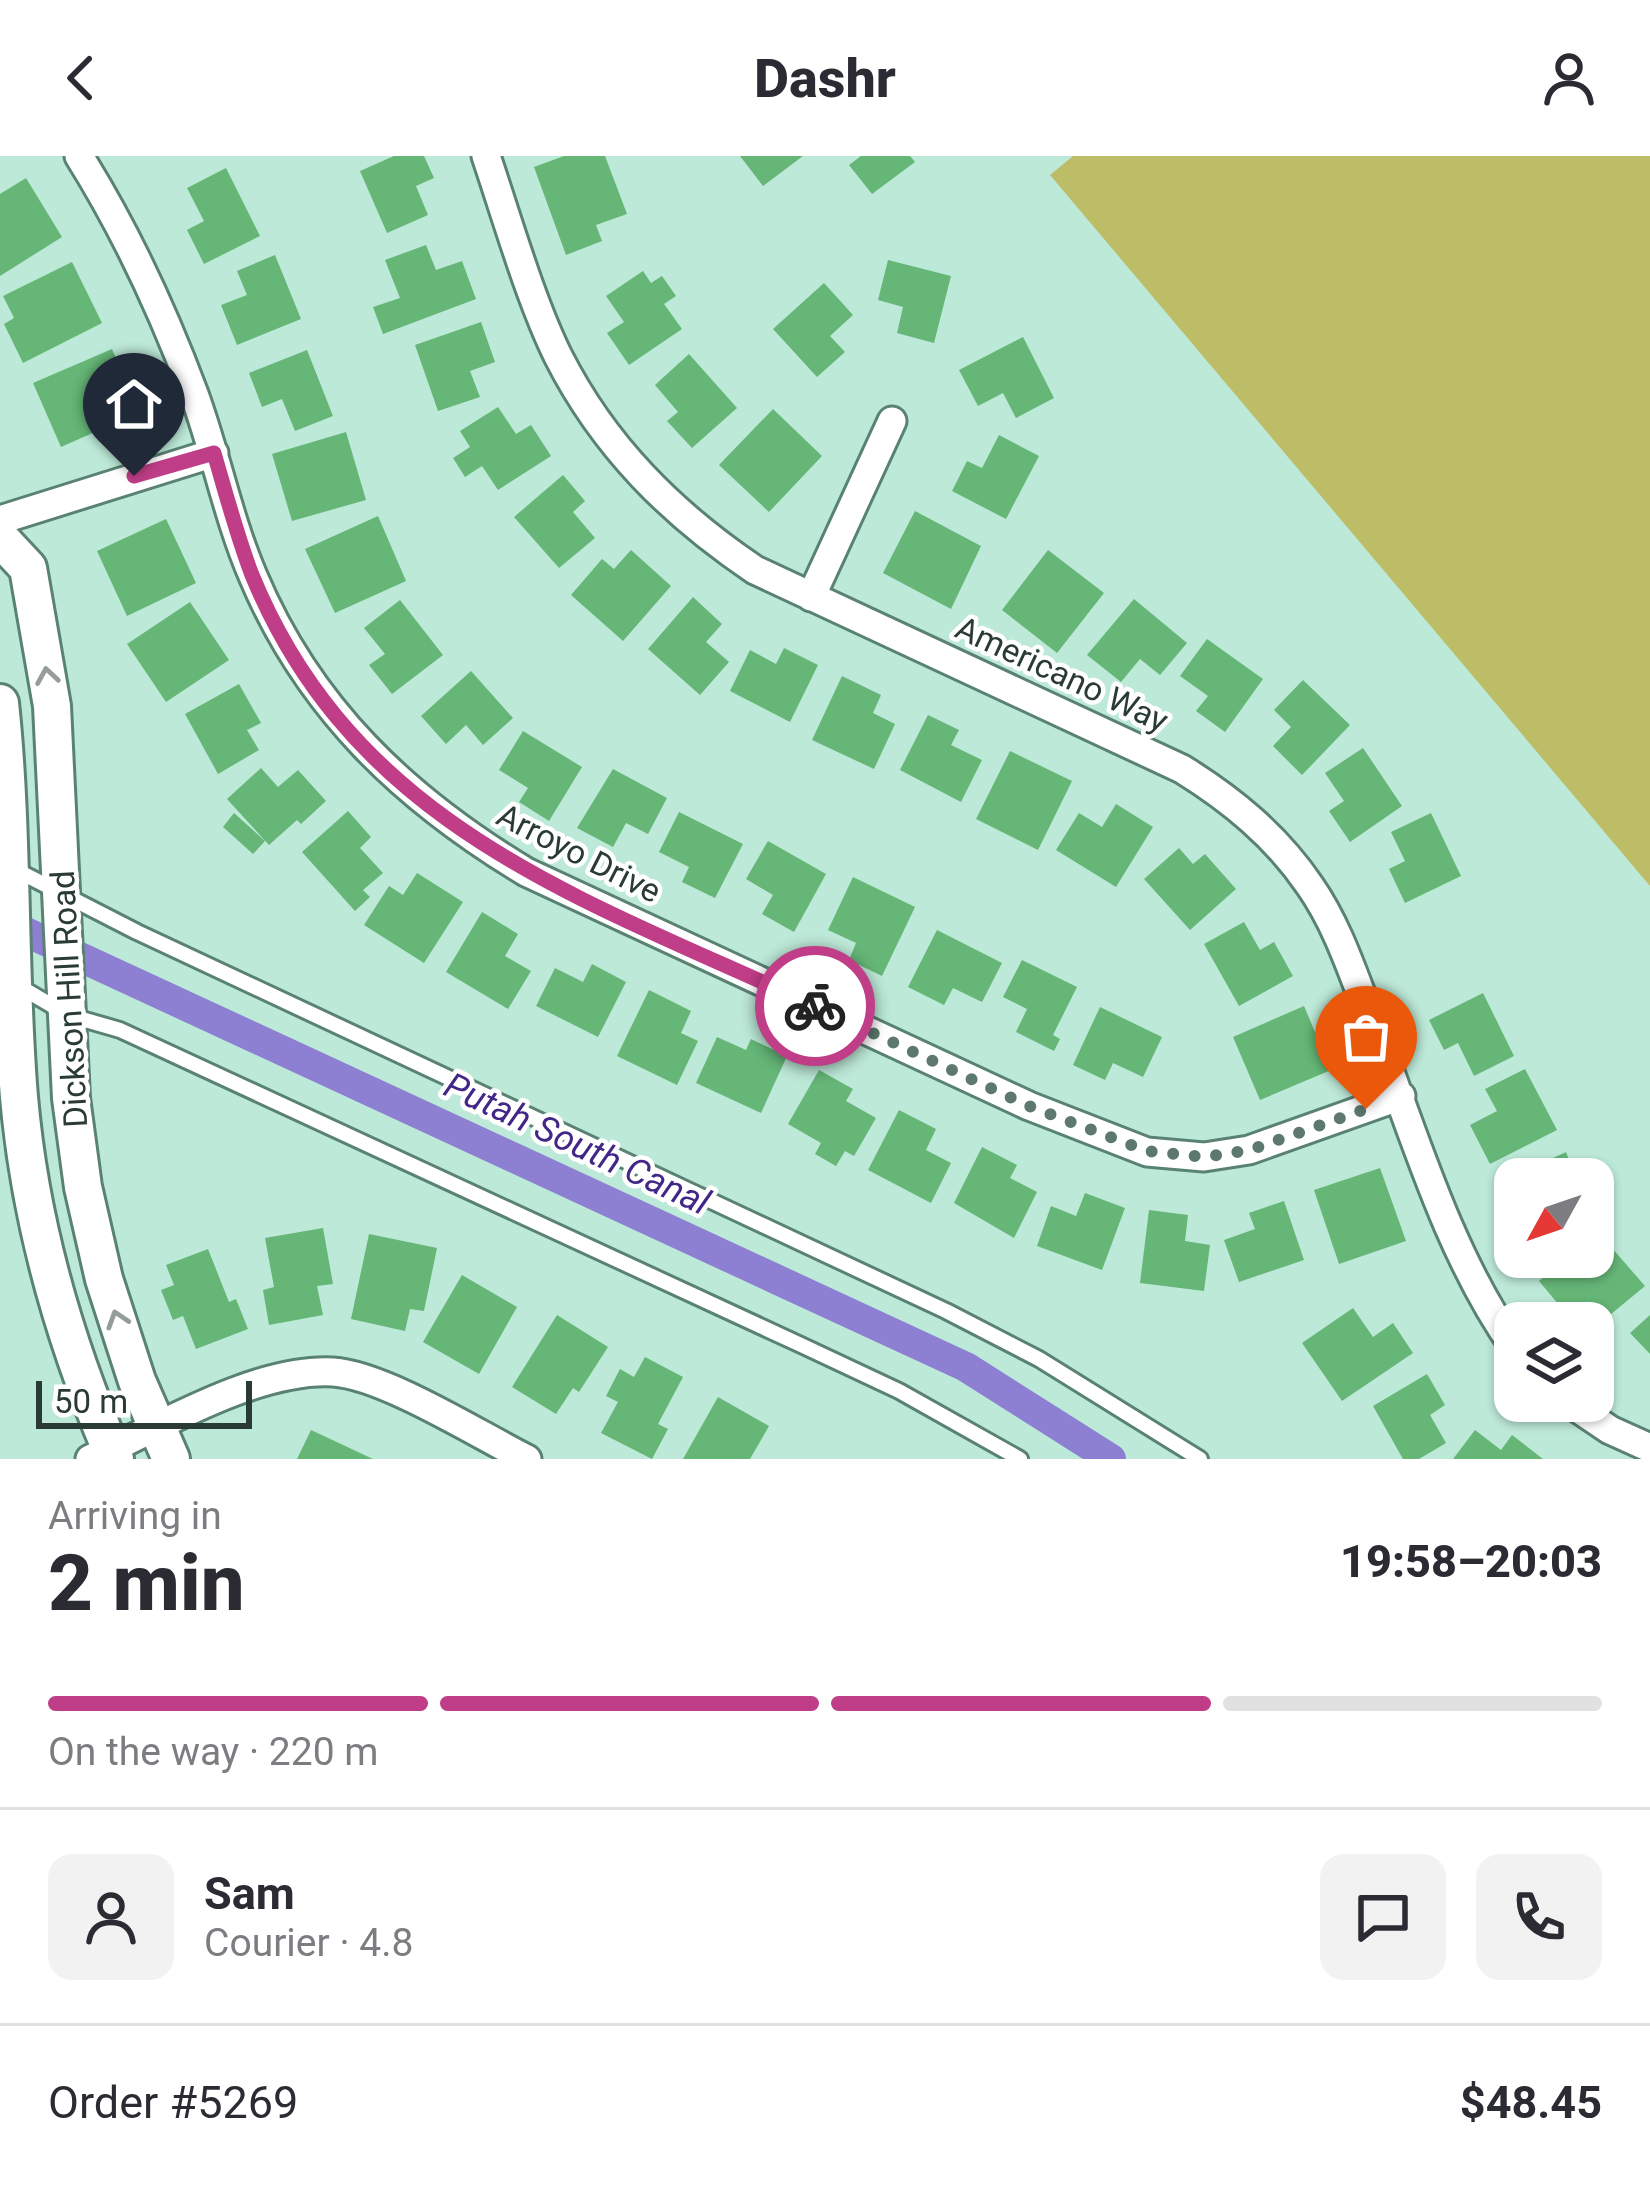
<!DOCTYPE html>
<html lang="en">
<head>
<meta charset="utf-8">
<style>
  body { margin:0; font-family:Roboto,sans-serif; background:#f2f2f3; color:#2b2b33; height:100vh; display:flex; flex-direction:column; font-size:45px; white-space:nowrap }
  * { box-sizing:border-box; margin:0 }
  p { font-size:39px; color:#7c7c81 }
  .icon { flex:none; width:66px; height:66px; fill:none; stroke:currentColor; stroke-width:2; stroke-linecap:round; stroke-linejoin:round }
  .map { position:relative; height:1303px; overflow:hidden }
  .side { display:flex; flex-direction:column; background:#fff; flex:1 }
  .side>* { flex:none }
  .needle { width:78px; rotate:230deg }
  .buttons { position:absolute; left:1494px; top:1002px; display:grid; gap:24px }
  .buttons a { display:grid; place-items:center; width:120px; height:120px; border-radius:24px; background:#fff; box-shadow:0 3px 9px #0004; font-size:60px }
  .scale { position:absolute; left:36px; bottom:30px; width:216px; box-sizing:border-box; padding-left:12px; border:6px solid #2a3b35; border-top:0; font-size:33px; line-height:42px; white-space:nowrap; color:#2a3b35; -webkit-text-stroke:9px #fff; paint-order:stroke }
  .pin { position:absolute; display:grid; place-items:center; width:102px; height:102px; color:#fff; margin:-123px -51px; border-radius:50% 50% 50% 0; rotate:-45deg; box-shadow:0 0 12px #0007 }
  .pin .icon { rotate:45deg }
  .courier { position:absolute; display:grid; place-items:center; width:120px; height:120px; margin:-60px; border:9px solid #bf3e87; border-radius:50%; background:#fff; color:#222; box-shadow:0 3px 15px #0007 }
  .head em { font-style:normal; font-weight:800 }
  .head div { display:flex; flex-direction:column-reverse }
  .head { display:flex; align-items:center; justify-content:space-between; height:204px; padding:0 48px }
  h1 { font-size:78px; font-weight:800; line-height:90px }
  .bar { display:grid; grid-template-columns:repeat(4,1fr); gap:18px 12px; align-content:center; height:144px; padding:0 48px }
  .bar i { height:15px; border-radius:9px; background:#e1e1e2 }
  .bar .active { background:#bf3e87 }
  .bar p { grid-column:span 4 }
  .line { display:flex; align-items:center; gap:30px; padding:0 48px; border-top:3px solid #e1e1e2 }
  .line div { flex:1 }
  .round { display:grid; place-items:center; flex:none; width:126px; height:126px; border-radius:24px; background:#f2f2f3 }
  header { display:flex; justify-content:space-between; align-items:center; height:156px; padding:0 48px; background:#fff; font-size:54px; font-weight:800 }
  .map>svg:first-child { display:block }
</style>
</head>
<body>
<header><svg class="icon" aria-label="back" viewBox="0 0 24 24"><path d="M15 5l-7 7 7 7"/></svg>Dashr<svg class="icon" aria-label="person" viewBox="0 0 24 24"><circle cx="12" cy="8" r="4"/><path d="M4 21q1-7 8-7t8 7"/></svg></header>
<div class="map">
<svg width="1650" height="1303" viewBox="0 0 1650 1303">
  <rect width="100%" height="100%" fill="#bde9d8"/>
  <path fill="#bcbd66" d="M1073 0H1650V730L1050 19Z"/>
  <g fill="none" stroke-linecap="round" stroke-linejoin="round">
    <path stroke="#8d80d3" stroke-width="30" d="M0 764 966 1211 1111 1303"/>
  </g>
  <path fill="#65b677" d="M394 0H424L434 22 416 30 428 59 387 77 360 15Z
    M564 0H605L627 58 596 69 602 85 566 99 534 11Z
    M740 0H803L763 30Z
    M861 0H910L915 6 872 38 849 9Z
    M226 12 260 80 204 108 187 74 204 65 187 32Z
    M26 22 62 81 0 120V38Z
    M426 89 436 114 462 105 476 143 383 178 373 151 400 142 385 104Z
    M275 99 301 163 237 189 221 149 247 139 237 115Z
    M888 104 951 120 934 187 897 177 903 151 878 144Z
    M72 106 102 167 23 207 4 168 14 162 3 140Z
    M643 115 651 127 662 120 676 140 664 148 682 173 629 209 607 177 624 166 606 140Z
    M824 127 853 159 830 180 845 196 817 221 773 173Z
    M481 166 495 206 470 215 480 241 438 255 415 189Z
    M1023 181 1054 242 1016 262 1003 237 978 250 959 214Z
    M112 193 140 256 61 291 33 227Z
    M307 194 333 260 295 275 282 243 262 251 249 217Z
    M689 198 737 252 692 292 667 265 678 256 655 229Z
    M498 251 516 278 531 269 551 300 498 334 482 310 465 321 453 302 470 291 460 275Z
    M773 253 822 300 769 356 719 309Z
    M346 276 366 344 292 365 272 298Z
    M999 279 1039 300 1006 363 952 335 967 305 982 312Z
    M563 319 585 345 573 356 595 382 559 412 514 361Z
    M915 355 981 390 951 453 883 417Z
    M378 360 406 425 335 457 305 393Z
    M166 363 196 427 127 460 97 395Z
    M631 394 671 430 623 485 571 439 602 403 614 413Z
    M1048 394 1104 437 1057 497 1002 454Z
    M693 441 722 468 706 486 729 506 700 539 648 493Z
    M1134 443 1187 487 1160 519 1140 503 1121 526 1087 499Z
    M400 444 443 499 392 538 369 509 385 498 364 472Z
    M190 446 229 504 166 546 127 488Z
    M1207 483 1263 523 1225 576 1196 555 1208 540 1180 520Z
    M784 492 818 509 790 566 730 535 750 494 776 508Z
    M471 515 513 562 483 589 466 569 446 588 421 560Z
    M842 520 881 539 873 557 895 568 874 613 812 584Z
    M1303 524 1350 569 1302 619 1273 590 1291 571 1274 554Z
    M239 528 261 567 247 574 259 594 218 618 185 558Z
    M928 559 959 574 951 589 982 604 961 646 900 614Z
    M523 575 582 611 549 665 519 646 528 632 499 614Z
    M1363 592 1402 650 1350 686 1329 655 1344 645 1325 617Z
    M1010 595 1072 625 1038 694 976 663Z
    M261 612 278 631 298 614 326 645 301 668 297 664 269 689 227 643Z
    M613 613 667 642 648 678 626 667 613 691 577 672Z
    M1116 648 1153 671 1116 731 1056 694 1079 657 1102 671Z
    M348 655 371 681 360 692 383 717 363 734 370 741 355 755 302 696Z
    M679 656 743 688 715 742 682 726 689 711 659 696Z
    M234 657 265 685 253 698 223 671Z
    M1431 657 1461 720 1405 747 1389 713 1405 705 1391 676Z
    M768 685 826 718 794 776 762 758 773 739 746 723Z
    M1179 692 1193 708 1205 698 1236 733 1190 774 1144 723Z
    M417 717 463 746 424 807 364 769 389 730 403 739Z
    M853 721 915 751 882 820 849 804 856 787 828 774Z
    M482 756 518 778 505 800 531 815 508 853 446 816Z
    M1244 766 1260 794 1274 786 1293 820 1239 850 1204 788Z
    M937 774 1002 807 982 846 953 832 944 849 908 831Z
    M1022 804 1077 831 1053 879 1060 883 1054 895 1016 876 1027 853 1003 841Z
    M592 808 626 826 598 881 536 850 555 812 583 826Z
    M649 834 691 855 681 877 698 885 677 929 617 900Z
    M1483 837 1514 900 1474 920 1458 887 1444 894 1429 864Z
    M1304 850 1331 914 1260 944 1233 881Z
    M1100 851 1162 881 1143 921 1113 907 1105 924 1073 909Z
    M717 881 746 894 751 883 787 900 761 957 696 927Z
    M1525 913 1557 974 1490 1008 1470 969 1497 955 1485 933Z
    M819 914 853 933 846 945 876 962 854 1000 845 995 836 1010 815 998 821 987 788 968Z
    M899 954 936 973 926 994 951 1007 931 1047 868 1014Z
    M982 991 1017 1009 1010 1022 1037 1036 1014 1082 954 1047Z
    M1566 996 1576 1023H1515V1072L1495 1029Z
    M1380 1012 1406 1085 1339 1108 1314 1034Z
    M1085 1037 1125 1052 1102 1114 1037 1090 1051 1050 1076 1060Z
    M1284 1045 1304 1104 1239 1126 1224 1084 1255 1073 1249 1057Z
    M1149 1054 1188 1059 1185 1085 1210 1089 1204 1135 1140 1127Z
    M323 1072 333 1128 317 1130 323 1159 269 1169 263 1134 274 1131 265 1082Z
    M1598 1076 1645 1130 1593 1173V1167H1574L1539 1125 1568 1101H1593V1081Z
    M369 1078 437 1092 424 1155 410 1153 405 1175 351 1163Z
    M208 1093 229 1146 236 1143 248 1173 196 1193 183 1160 173 1164 161 1134 174 1129 166 1109Z
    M462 1119 517 1151 479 1218 423 1186Z
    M1353 1152 1373 1181 1393 1167 1413 1197 1342 1245 1302 1187Z
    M557 1159 608 1191 579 1236 573 1232 556 1258 512 1231Z
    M1650 1159V1198L1630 1177Z
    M645 1201 683 1221 658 1268 668 1273 652 1303 601 1277 618 1246 606 1240 620 1213 634 1221Z
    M1427 1218 1445 1249 1430 1259 1446 1287 1419 1303H1403L1373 1250Z
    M718 1241 769 1270 750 1303H683Z
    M311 1274 373 1303H297Z
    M1475 1274 1501 1294 1512 1279 1543 1303H1453Z"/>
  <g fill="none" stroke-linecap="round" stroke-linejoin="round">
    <defs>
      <path id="service" d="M16 714 137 776 946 1155 1039 1203 1200 1303
        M17 829 68 859 120 874 801 1189 899 1235 1020 1303"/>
      <path id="minor" d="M79 0C126 75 163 155 194 238 216 298 228 362 253 420 309 553 405 643 526 716L1029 950 1147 996 1204 1001 1249 994 1401 940
        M486 0C507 62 530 143 558 200 604 291 672 358 755 414L1182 613C1232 644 1276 680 1310 730 1338 770 1353 818 1371 864 1412 972 1448 1098 1515 1192
        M0 364 214 297
        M811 441 892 265
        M1567 1245 1610 1274 1650 1292
        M90 1303C159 1271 256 1212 333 1216 384 1219 479 1279 527 1303"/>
      <path id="tertiary" d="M0 382 28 412 52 550 71 942 83 1031 104 1123 137 1225 171 1303
        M0 547C14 678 8 810 19 941 30 1067 65 1188 115 1303"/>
    </defs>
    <use href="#service" stroke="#5a8273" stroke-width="20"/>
    <use href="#minor" stroke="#5a8273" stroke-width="33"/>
    <use href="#tertiary" stroke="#5a8273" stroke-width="42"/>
    <use href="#service" stroke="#fff" stroke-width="14"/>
    <use href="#minor" stroke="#fff" stroke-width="27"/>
    <use href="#tertiary" stroke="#fff" stroke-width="36"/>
  </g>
  <defs><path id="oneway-chevron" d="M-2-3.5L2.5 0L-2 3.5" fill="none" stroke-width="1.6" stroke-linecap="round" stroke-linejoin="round" transform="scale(3)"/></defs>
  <g stroke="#949d9a">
    <use href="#oneway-chevron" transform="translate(47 520) rotate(-99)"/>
    <use href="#oneway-chevron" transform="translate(117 1163) rotate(-108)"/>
  </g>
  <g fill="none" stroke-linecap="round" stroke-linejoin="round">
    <path stroke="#5d786e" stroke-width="12" stroke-dasharray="0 21.6" d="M815 850 1029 950 1147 995 1204 1001 1250 994 1366 953"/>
    <path stroke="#bf3e87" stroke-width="15" d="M134 320 214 297C226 338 237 380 252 419 356 673 587 744 815 850"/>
  </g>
  <g text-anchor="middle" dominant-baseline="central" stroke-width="9" stroke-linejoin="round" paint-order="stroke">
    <g font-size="33" fill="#2a3b35" stroke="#fff">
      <text transform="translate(1062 518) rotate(25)">Americano Way</text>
      <text transform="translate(579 697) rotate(27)">Arroyo Drive</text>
      <text transform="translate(69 843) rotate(-93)">Dickson Hill Road</text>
    </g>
    <g font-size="36" font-style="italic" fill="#422787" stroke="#fff">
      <text transform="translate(577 988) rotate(25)">Putah South Canal</text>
    </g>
  </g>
</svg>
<div class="buttons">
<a><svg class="needle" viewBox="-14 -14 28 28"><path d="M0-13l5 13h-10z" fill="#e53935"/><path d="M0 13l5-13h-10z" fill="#7c7c81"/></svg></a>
<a><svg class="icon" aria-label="layers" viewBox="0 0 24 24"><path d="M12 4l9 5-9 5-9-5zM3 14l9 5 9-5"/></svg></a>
</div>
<div class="scale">50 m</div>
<div class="pin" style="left:1366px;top:953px;background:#ea580c"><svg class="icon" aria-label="bag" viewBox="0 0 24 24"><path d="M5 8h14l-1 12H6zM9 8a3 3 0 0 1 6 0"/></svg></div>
<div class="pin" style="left:134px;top:320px;background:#1f2937"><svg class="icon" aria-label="home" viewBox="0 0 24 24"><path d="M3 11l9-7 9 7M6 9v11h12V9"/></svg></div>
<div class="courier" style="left:815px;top:850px"><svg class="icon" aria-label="bike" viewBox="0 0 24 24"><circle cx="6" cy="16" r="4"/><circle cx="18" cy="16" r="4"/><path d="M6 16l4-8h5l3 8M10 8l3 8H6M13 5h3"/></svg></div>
</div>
<section class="side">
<div class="head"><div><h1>2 min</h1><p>Arriving in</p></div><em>19:58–20:03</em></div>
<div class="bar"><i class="active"></i><i class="active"></i><i class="active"></i><i></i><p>On the way · 220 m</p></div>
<div class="line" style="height:216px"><a class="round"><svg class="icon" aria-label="person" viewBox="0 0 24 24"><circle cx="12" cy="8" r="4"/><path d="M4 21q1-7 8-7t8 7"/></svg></a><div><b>Sam</b><p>Courier · 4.8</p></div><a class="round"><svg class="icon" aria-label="chat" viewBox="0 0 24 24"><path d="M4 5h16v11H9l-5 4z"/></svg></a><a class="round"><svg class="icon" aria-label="phone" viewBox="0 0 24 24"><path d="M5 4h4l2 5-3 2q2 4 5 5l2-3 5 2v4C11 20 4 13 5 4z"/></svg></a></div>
<div class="line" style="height:156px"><div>Order #5269</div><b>$48.45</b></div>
</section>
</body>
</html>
